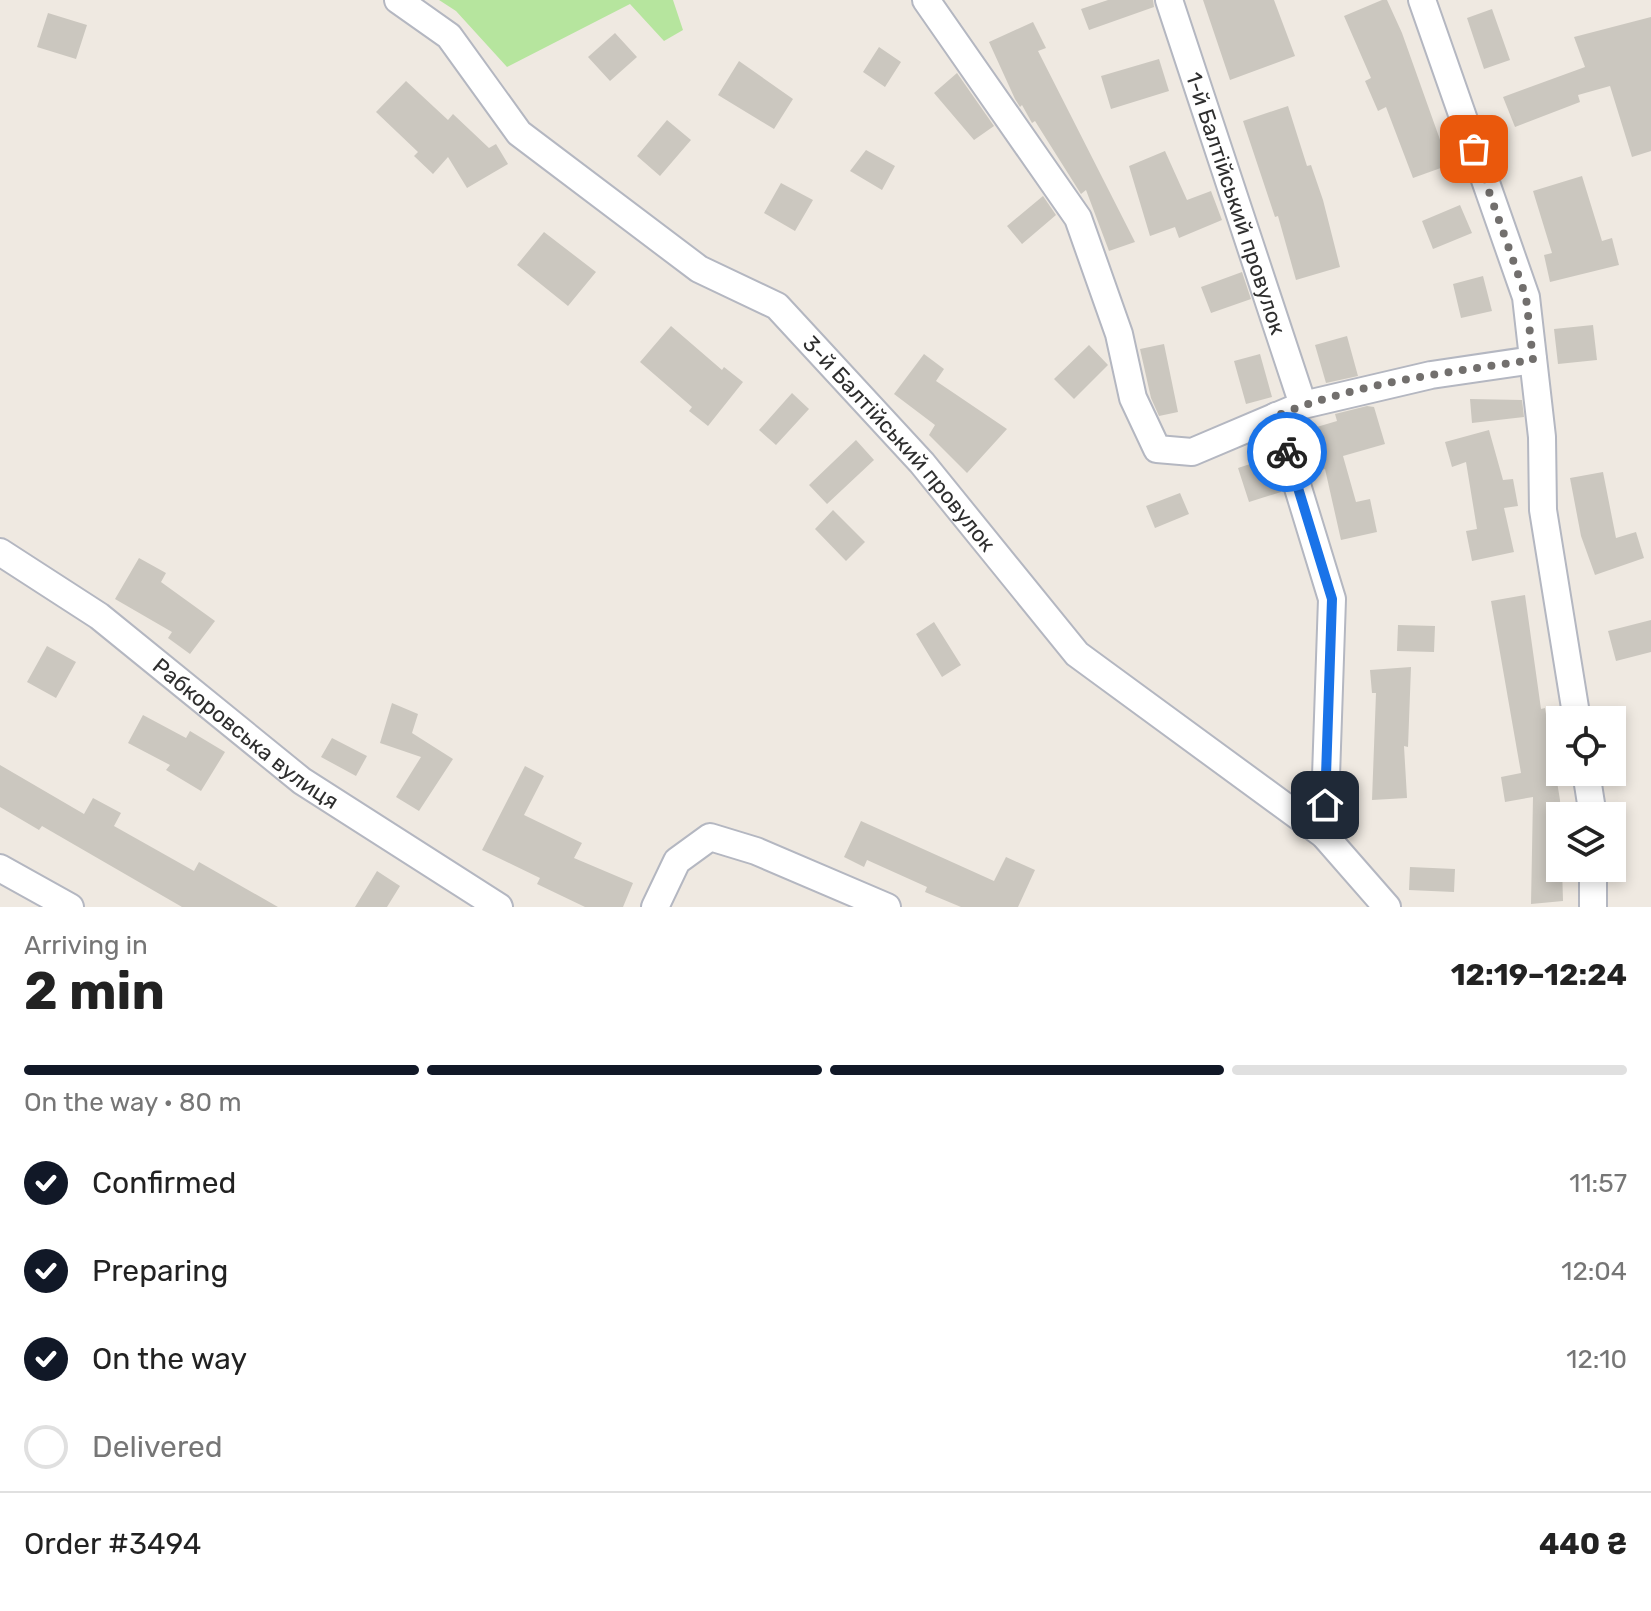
<!DOCTYPE html>
<html lang="en">
<head>
<meta charset="utf-8">
<style>
  body { margin:0; font-family:Rubik,sans-serif; background:#f6f6f6; color:#222; height:100vh; display:flex; flex-direction:column; font-size:30px; white-space:nowrap }
  * { box-sizing:border-box; margin:0 }
  p { font-size:26px; color:#767676 }
  .icon { flex:none; width:44px; height:44px; fill:none; stroke:currentColor; stroke-width:2; stroke-linecap:round; stroke-linejoin:round }
  .map { position:relative; height:907px; overflow:hidden }
  .panel { display:flex; flex-direction:column; background:#fff; flex:1 }
  .panel>* { flex:none }
  .tools { position:absolute; left:1546px; top:706px; display:grid; gap:16px }
  .tools a { display:grid; place-items:center; width:80px; height:80px; border-radius:0px; background:#fff; box-shadow:0 4px 12px #0003; font-size:40px }
  .pin { position:absolute; display:grid; place-items:center; width:68px; height:68px; color:#fff; margin:-34px; border-radius:16px; box-shadow:0 4px 12px #0006 }
  .courier { position:absolute; display:grid; place-items:center; width:80px; height:80px; margin:-40px; border:6px solid #1a73e8; border-radius:50%; background:#fff; color:#222; box-shadow:0 2px 10px #0007 }
  .summary em { font-style:normal; font-weight:700 }
  .summary div { display:flex; flex-direction:column-reverse }
  .summary { display:flex; align-items:center; justify-content:space-between; height:136px; padding:0 24px }
  h1 { font-size:52px; font-weight:700; line-height:60px }
  .bar { display:grid; grid-template-columns:repeat(4,1fr); gap:12px 8px; align-content:center; height:96px; padding:0 24px }
  .bar i { height:10px; border-radius:6px; background:#e0e0e0 }
  .bar .selected { background:#111827 }
  .bar p { grid-column:span 4 }
  .line { display:flex; align-items:center; gap:20px; padding:0 24px; border-top:2px solid #e0e0e0 }
  .line div { flex:1 }
  ol { padding:0 24px; list-style:none }
  li { display:flex; align-items:center; gap:24px; height:88px }
  li p { margin-inline-start:auto }
  li .icon { padding:8px; border-radius:50%; background:#111827; color:#fff; stroke-width:4 }
  li:last-child { color:#767676 }
  li i { width:44px; height:44px; border:4px solid #e0e0e0; border-radius:50% }
  .map>svg:first-child { display:block }
</style>
</head>
<body>
<div class="map">
<svg width="1651" height="907" viewBox="0 0 1651 907">
  <rect width="100%" height="100%" fill="#efe9e1"/>
  <path fill="#b6e59e" d="M439 0H673L683 30 664 41 630 4 507 67 456 11Z"/>
  <path fill="#cbc7bf" d="M1108 0H1153L1154 7 1089 30 1081 9Z
    M1203 0H1274L1295 56 1230 80Z
    M1382 0H1387L1402 33 1449 165 1413 178 1386 107 1378 111 1365 81 1371 78 1344 16Z
    M1492 9 1510 60 1484 69 1467 18Z
    M48 13 87 25 76 59 37 47Z
    M1651 17V151L1632 157 1610 86 1578 95 1580 102 1515 127 1503 97 1585 67 1574 37Z
    M1033 22 1046 48 1038 51 1135 242 1109 251 1086 190 1081 194 1035 121 1032 123 1022 105 1020 107 1015 99 989 42Z
    M615 33 637 57 610 81 588 57Z
    M879 47 901 62 885 87 863 72Z
    M1159 59 1169 91 1111 109 1101 76Z
    M739 61 793 99 774 129 718 95Z
    M957 73 994 126 974 140 934 93Z
    M406 81 448 120 453 114 489 148 496 144 508 164 467 188 448 157 433 174 414 156 418 152 376 112Z
    M1288 106 1307 166 1311 165 1323 200 1340 267 1296 280 1278 216 1275 217 1243 121Z
    M667 120 691 140 660 176 637 156Z
    M866 150 895 166 882 190 850 171Z
    M1165 151 1187 200 1211 191 1222 220 1179 238 1175 227 1150 236 1129 166Z
    M1582 176 1602 241 1612 238 1619 265 1550 282 1544 255 1552 253 1533 191Z
    M781 183 813 200 795 231 764 213Z
    M1043 196 1056 215 1022 244 1007 226Z
    M1460 205 1472 233 1433 249 1422 221Z
    M544 232 596 272 568 306 517 265Z
    M1242 272 1251 299 1211 313 1201 287Z
    M1483 276 1492 311 1461 318 1453 284Z
    M1593 325 1597 360 1558 364 1554 329Z
    M671 326 722 370 724 367 743 382 708 426 689 411 692 407 640 362Z
    M1347 336 1358 376 1326 383 1315 345Z
    M1164 344 1178 412 1159 416 1151 398 1140 349Z
    M1089 345 1108 365 1074 399 1054 379Z
    M924 354 944 369 936 381 1007 429 967 473 929 435 935 425 894 394Z
    M1260 354 1272 397 1246 404 1234 361Z
    M792 393 809 409 776 445 759 430Z
    M1470 399 1522 400 1524 417 1472 423Z
    M1367 406 1374 407 1385 444 1343 456 1356 502 1370 499 1377 532 1341 540 1325 469 1322 470 1310 429 1337 421 1335 414Z
    M1489 430 1503 480 1513 479 1518 506 1504 508 1514 552 1472 561 1466 531 1477 529 1466 462 1452 467 1445 442Z
    M856 440 874 460 827 504 809 485Z
    M1271 457 1281 492 1249 502 1238 468Z
    M1603 472 1616 538 1636 532 1644 558 1595 575 1581 536 1570 478Z
    M1180 493 1189 514 1155 528 1146 506Z
    M833 510 865 542 846 561 815 529Z
    M139 558 166 573 161 582 215 621 190 654 168 638 172 632 115 599Z
    M1525 595 1541 709 1545 708 1560 800 1563 901 1531 904 1533 797 1505 802 1501 777 1521 773 1491 601Z
    M1651 620V652L1616 661 1608 631Z
    M934 622 961 665 942 677 916 634Z
    M1398 625 1435 626 1434 652 1397 651Z
    M47 646 76 662 56 698 27 682Z
    M1411 667 1408 747 1404 746 1407 798 1372 800 1376 693H1372L1370 670Z
    M392 703 418 714 412 733 453 759 419 811 396 797 421 757 380 743Z
    M143 715 186 738 190 731 225 752 201 791 166 770 170 765 128 743Z
    M332 738 367 756 356 776 321 757Z
    M0 765 84 814 93 798 121 813 114 826 194 871 199 862 278 907H182L42 826 39 830 0 807Z
    M525 766 544 776 524 815 582 843 574 858 633 883 623 907H585L537 884 540 878 482 850Z
    M861 821 994 881 1006 857 1035 870 1018 907H961L925 892 927 887 867 860 864 867 844 857Z
    M1410 867 1455 869 1454 892 1409 890Z
    M377 871 400 886 387 907H355Z"/>
  <g fill="none" stroke-linecap="round" stroke-linejoin="round">
    <defs>
      <g id="street">
        <path id="s1" d="M398 0 449 36 519 133 699 269 777 306 922 463 1077 654 1324 835 1387 907"/>
        <path d="M926 0 1078 218 1119 334 1133 398 1157 449 1192 452 1303 405 1431 375 1533 360"/>
        <path id="s2" d="M1169 0 1303 405"/>
        <path d="M1422 0 1526 297 1542 437 1543 510 1577 720"/>
        <path d="M1276 416 1332 599 1324 835"/>
        <path id="s3" d="M0 552 99 616 302 781 499 907"/>
        <path d="M1586 772 1593 816"/>
        <path d="M0 868 70 907"/>
        <path d="M655 907 677 861 710 837 756 851 887 907"/>
        <path d="M1593 907V868"/>
      </g>
    </defs>
    <use href="#street" stroke="#b4b7c1" stroke-width="30"/>
    <use href="#street" stroke="#fff" stroke-width="26"/>
  </g>
  <g fill="none" stroke-linecap="round" stroke-linejoin="round">
    <path stroke="#726f6d" stroke-width="8" stroke-dasharray="0 14.4" d="M1287 452 1276 416C1356 383 1448 372 1533 360L1526 297 1474 149"/>
    <path stroke="#1a73e8" stroke-width="10" d="M1287 452 1332 599 1325 805"/>
  </g>
  <g text-anchor="middle" dominant-baseline="central" stroke-width="6" stroke-linejoin="round" paint-order="stroke">
    <g font-size="22" fill="#2e2e2e" stroke="#fff">
      <text stroke="none"><textPath href="#s2" startOffset="214">1-й Балтійський провулок</textPath></text>
      <text stroke="none"><textPath href="#s1" startOffset="678">3-й Балтійський провулок</textPath></text>
      <text stroke="none"><textPath href="#s3" startOffset="306">Рабкоровська вулиця</textPath></text>
    </g>
  </g>
</svg>
<div class="tools">
<a><svg class="icon" aria-label="locate" viewBox="0 0 24 24"><circle cx="12" cy="12" r="6"/><path d="M12 2v4M12 18v4M2 12h4M18 12h4"/></svg></a>
<a><svg class="icon" aria-label="layers" viewBox="0 0 24 24"><path d="M12 4l9 5-9 5-9-5zM3 14l9 5 9-5"/></svg></a>
</div>
<div class="pin" style="left:1474px;top:149px;background:#ea580c"><svg class="icon" aria-label="bag" viewBox="0 0 24 24"><path d="M5 8h14l-1 12H6zM9 8a3 3 0 0 1 6 0"/></svg></div>
<div class="pin" style="left:1325px;top:805px;background:#1f2937"><svg class="icon" aria-label="home" viewBox="0 0 24 24"><path d="M3 11l9-7 9 7M6 9v11h12V9"/></svg></div>
<div class="courier" style="left:1287px;top:452px"><svg class="icon" aria-label="bike" viewBox="0 0 24 24"><circle cx="6" cy="16" r="4"/><circle cx="18" cy="16" r="4"/><path d="M6 16l4-8h5l3 8M10 8l3 8H6M13 5h3"/></svg></div>
</div>
<section class="panel">
<div class="summary"><div><h1>2 min</h1><p>Arriving in</p></div><em>12:19–12:24</em></div>
<div class="bar"><i class="selected"></i><i class="selected"></i><i class="selected"></i><i></i><p>On the way · 80 m</p></div>
<ol>
<li><svg class="icon" aria-label="check" viewBox="0 0 24 24"><path d="M5 12l5 5 9-10"/></svg>Confirmed<p>11:57</p></li>
<li><svg class="icon" aria-label="check" viewBox="0 0 24 24"><path d="M5 12l5 5 9-10"/></svg>Preparing<p>12:04</p></li>
<li><svg class="icon" aria-label="check" viewBox="0 0 24 24"><path d="M5 12l5 5 9-10"/></svg>On the way<p>12:10</p></li>
<li><i></i>Delivered</li>
</ol>
<div class="line" style="height:104px"><div>Order #3494</div><b>440 ₴</b></div>
</section>
</body>
</html>
